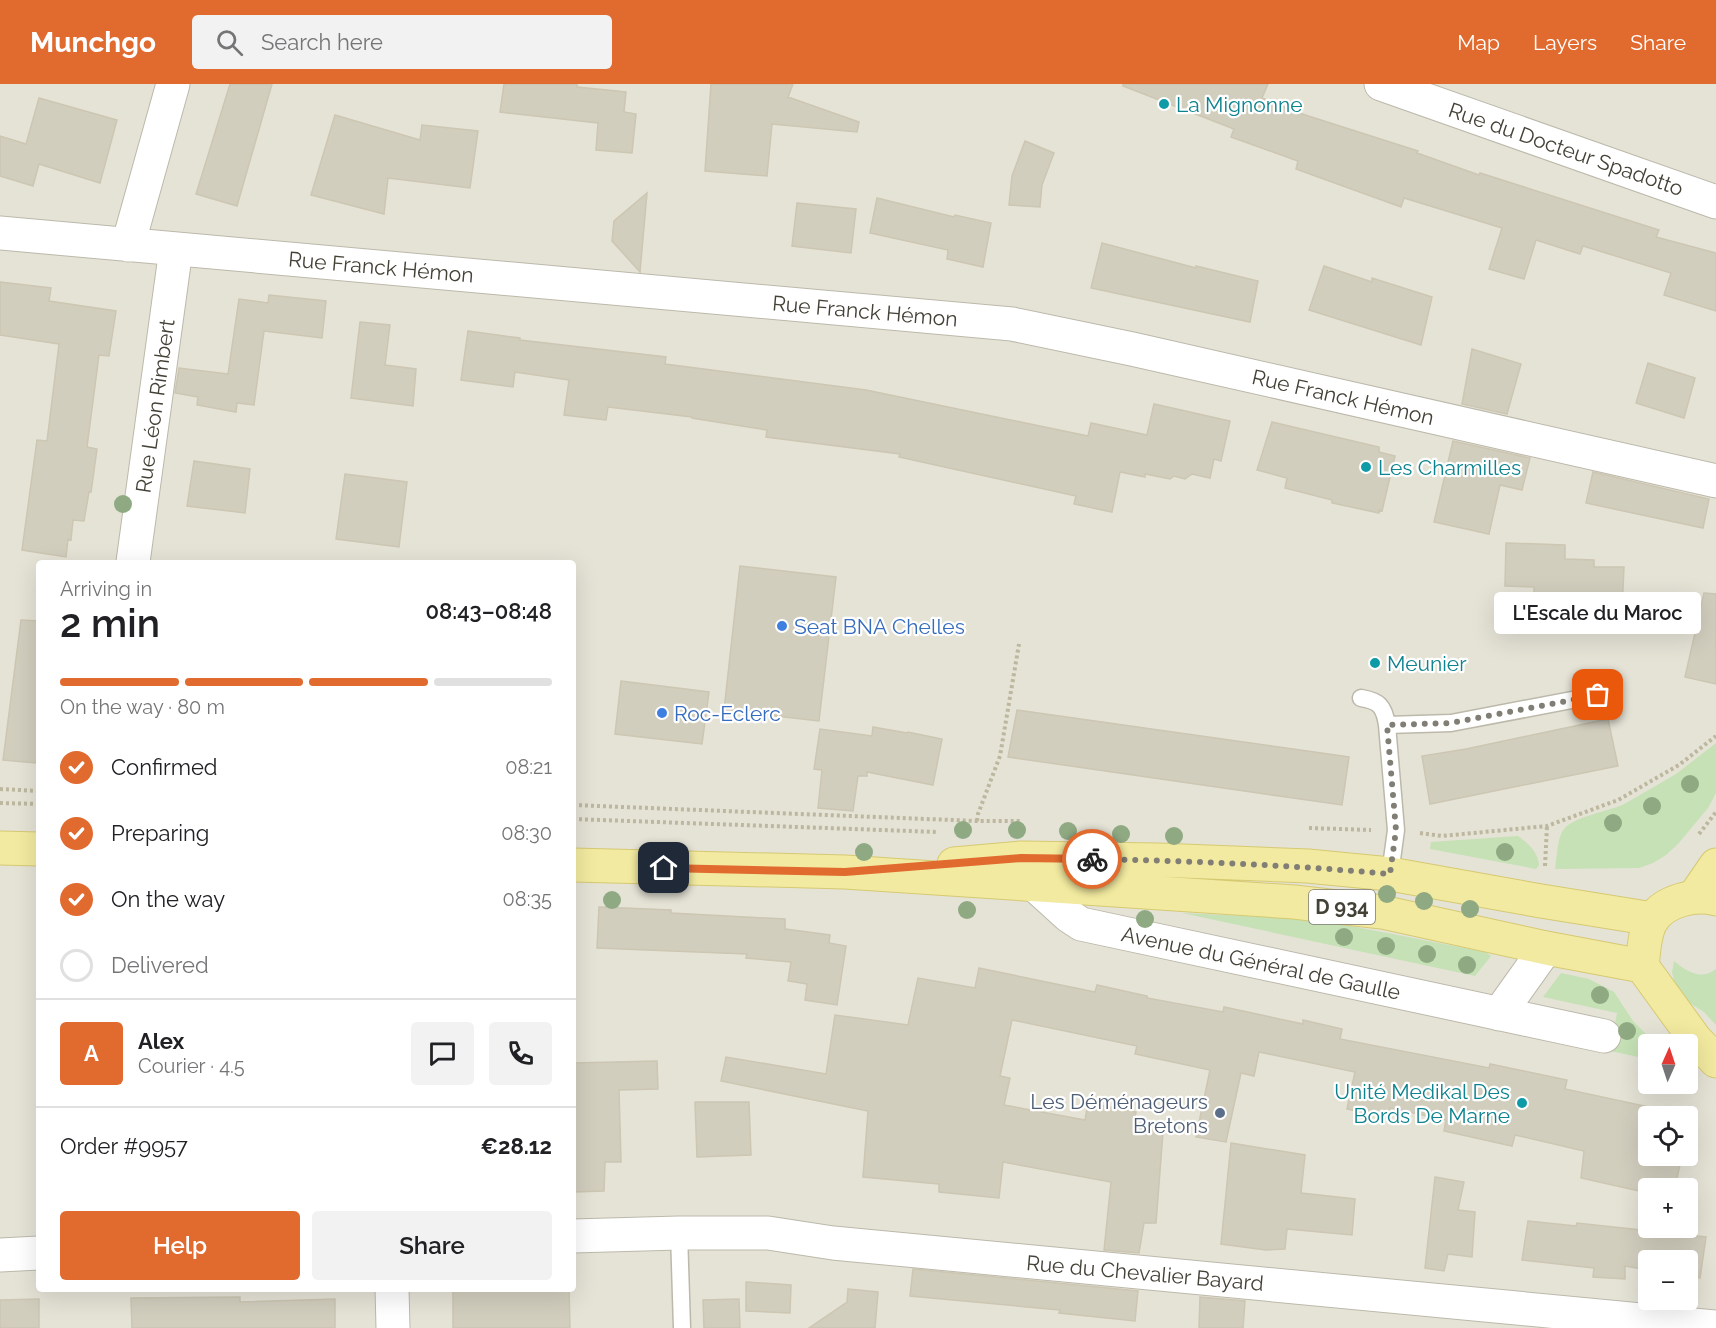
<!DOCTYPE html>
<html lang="en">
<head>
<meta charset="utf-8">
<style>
  body { margin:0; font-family:Raleway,sans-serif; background:#f2f2f2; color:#202124; height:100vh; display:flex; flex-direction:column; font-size:22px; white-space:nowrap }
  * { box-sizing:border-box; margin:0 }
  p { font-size:20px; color:#757577 }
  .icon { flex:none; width:33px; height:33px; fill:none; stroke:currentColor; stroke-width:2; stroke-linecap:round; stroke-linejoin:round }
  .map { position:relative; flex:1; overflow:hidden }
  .sheet { position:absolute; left:36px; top:476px; width:540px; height:732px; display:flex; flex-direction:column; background:#fff; border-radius:6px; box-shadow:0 6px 24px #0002 }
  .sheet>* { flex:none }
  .needle { width:39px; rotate:3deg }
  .tools { position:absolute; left:1638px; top:950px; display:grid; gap:12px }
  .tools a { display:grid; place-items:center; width:60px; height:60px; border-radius:6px; background:#fff; box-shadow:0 6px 24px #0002; font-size:30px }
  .pin { position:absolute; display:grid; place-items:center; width:51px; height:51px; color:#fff; margin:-26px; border-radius:12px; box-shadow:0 3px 9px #0006 }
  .courier { position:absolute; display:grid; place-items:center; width:60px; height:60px; margin:-30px; border:4px solid #e16a2f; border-radius:50%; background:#fff; color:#222; box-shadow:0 2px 8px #0007 }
  .bubble { position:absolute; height:42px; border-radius:6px; background:#fff; box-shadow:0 6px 24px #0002; font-size:20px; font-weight:600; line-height:42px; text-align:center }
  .headline em { font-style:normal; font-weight:600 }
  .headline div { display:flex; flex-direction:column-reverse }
  .headline { display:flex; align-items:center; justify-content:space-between; height:102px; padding:0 24px }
  h1 { font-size:39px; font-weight:600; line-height:45px }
  .bar { display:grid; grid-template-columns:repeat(4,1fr); gap:9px 6px; align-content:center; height:72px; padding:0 24px }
  .bar i { height:8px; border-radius:4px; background:#e0e0e0 }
  .bar .on { background:#e16a2f }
  .bar p { grid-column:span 4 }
  .line { display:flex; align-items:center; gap:15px; padding:0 24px; border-top:2px solid #e0e0e0 }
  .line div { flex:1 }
  .round { display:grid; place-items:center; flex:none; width:63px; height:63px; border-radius:6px; background:#f2f2f2 }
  ol { padding:0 24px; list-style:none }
  li { display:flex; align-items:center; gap:18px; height:66px }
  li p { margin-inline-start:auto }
  li .icon { padding:6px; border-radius:50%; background:#e16a2f; color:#fff; stroke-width:4 }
  li:last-child { color:#757577 }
  li i { width:33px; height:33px; border:3px solid #e0e0e0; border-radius:50% }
  .cta { display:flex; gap:12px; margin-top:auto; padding:12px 24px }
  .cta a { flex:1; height:69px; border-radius:6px; background:#e16a2f; color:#fff; font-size:24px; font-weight:600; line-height:69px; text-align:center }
  .cta a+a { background:#f2f2f2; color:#202124 }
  header { display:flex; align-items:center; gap:36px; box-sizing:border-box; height:84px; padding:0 30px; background:#e16a2f; color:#fff }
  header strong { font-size:28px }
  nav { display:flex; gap:33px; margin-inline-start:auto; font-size:21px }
  .search { width:420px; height:54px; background:#f2f2f2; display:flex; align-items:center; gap:15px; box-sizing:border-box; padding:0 21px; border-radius:6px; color:#757577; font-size:22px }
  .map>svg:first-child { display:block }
</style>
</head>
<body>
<header>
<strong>Munchgo</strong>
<div class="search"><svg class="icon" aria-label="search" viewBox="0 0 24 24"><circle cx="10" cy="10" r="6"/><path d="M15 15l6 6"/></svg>Search here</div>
<nav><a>Map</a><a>Layers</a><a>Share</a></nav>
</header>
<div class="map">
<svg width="1716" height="1244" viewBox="0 0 1716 1244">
  <rect width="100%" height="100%" fill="#f2f0e8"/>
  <path fill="#e5e3d6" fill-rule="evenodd" d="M0 0H1716V1244H0ZM39 478H573V1204H39ZM1648 960H1688V999H1648ZM1648 1032H1688V1071H1648ZM1648 1104H1688V1143H1648ZM1648 1176H1688V1215H1648Z"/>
  <path fill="#c5e1b5" d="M1716 659V709L1708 724 1678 760 1666 771 1653 779 1639 784 1555 785C1557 773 1557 758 1562 748 1570 732 1610 728 1626 719L1676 690Z
    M1518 752C1528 759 1538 768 1539 781L1536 785 1430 765 1431 758Z
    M1182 829 1290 834 1346 841 1485 868 1491 872 1475 892Z
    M1674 877C1686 887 1701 897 1716 885V941L1704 928 1688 918 1675 900 1672 888Z
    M1561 889 1589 895 1614 908 1633 937 1648 952 1658 960H1648V975L1610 967 1617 929 1543 913Z"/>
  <path fill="#d2cebe" stroke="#ccc6b2" stroke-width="1.5" d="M230 0H272L237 122 196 110Z
    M504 0H577V3L626 8 624 28 636 30 632 69 596 66 598 39 500 28Z
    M711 0H793L788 13 859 38 857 48 772 40 767 92 705 87Z
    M1123 0H1268L1262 14 1299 29 1418 67 1417 69 1479 91 1480 89 1659 146 1656 153 1716 169V227L1664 211 1671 189 1583 162 1580 170 1536 156 1524 195 1489 185 1502 144 1404 114 1401 123 1296 85 1298 77 1231 53 1234 45 1123 2Z
    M39 14 117 36 100 99 39 80 33 102 0 92V52L26 60Z
    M335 31 420 56 422 41 478 47 470 104 388 94 384 130 311 111Z
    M1025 57 1054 69 1042 101 1040 123 1009 121 1012 92Z
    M647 109 640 188 612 157 614 137Z
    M877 114 954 133 955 131 991 139 983 183 947 175 948 166 870 149Z
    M797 119 856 125 851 169 792 162Z
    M1102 159 1196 184V182L1258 197 1250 238 1091 204Z
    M1324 182 1372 198V194L1432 213 1421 261 1309 226Z
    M0 198 51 204 49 217 116 227 109 272 99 271 87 363 97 365 91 408H89L84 437 73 436 71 456 68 455 66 473 22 466 37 356 47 357 59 260 0 251Z
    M269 211 326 217 322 254 264 247 254 321 237 319 236 328 197 321 198 313 175 309 179 284 228 290 239 215 268 219Z
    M360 238 390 241 385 281 416 285 413 322 351 314Z
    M468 247 520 254V256L666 273 665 280 866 306 1088 352 1091 339 1147 351 1154 320 1230 337 1221 377 1214 375 1210 394 1192 390 1185 395 1174 392 1170 395 1145 390V393L1120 388 1112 428 1074 420 1076 412 899 373 900 370 766 353 767 346 692 334V333L608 323 606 336 564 331 569 296 515 288 513 303 461 296Z
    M1472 265 1521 280 1507 330 1462 320Z
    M1648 279 1695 294 1684 334 1636 319Z
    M1272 338 1379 363V368L1395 372 1382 427 1379 426V429L1332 419V416L1285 404 1287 394 1257 386Z
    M1453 357 1530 374 1522 406 1500 401 1489 450 1434 438Z
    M194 377 250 385 245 429 187 422Z
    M1593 388 1709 415 1703 444 1586 419Z
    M345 390 407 398 399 463 336 455Z
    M1506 459 1565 461V475L1594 476V483H1624L1622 526 1593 525V519L1564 518V511L1534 510V503L1505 502Z
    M740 482 836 493 819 637 724 626Z
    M1704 509 1716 510V600L1685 593Z
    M21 536 39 537V660L36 679 3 676Z
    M621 597 709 608 702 660 615 650Z
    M1017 626 1349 673 1342 721 1008 673Z
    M1608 635 1618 682 1430 720 1422 672 1466 665Z
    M873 643 907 649 908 648 942 655 933 701 867 688V692H858L853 727 818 724 822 686 814 685 820 645 872 652Z
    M599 823 671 826V829L785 835V845L830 851 829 859 846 862 837 921 805 916 807 900 788 897 791 878 746 874 747 870 597 864Z
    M979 884 1095 908 1097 901 1147 912V914L1223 928 1224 923 1303 940V936L1342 945 1340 955 1489 984 1490 980 1567 996 1565 1005 1691 1032 1688 1049V1032H1648V1071H1682L1675 1104H1648V1109L1581 1094 1584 1067 1515 1051 1512 1062 1444 1047 1446 1036 1390 1024 1388 1034 1347 1025 1355 988 1259 968 1254 992 1241 989 1226 1058 1196 1053 1210 986 1135 970 1137 962 1012 936 1000 992 1010 994 1004 1021 1085 1036 1088 1019 1136 1028 1133 1043 1163 1048 1156 1139H1144L1139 1169 1104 1166 1111 1098 1003 1078 999 1114 939 1108V1100L863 1093 868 1027 721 997 726 973 826 990 835 931 908 941 918 894 975 904Z
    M657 977 658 1005 619 1006 621 1078H605L604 1107 573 1108V979Z
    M695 1018H749L751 1071 697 1073Z
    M1231 1059 1305 1071 1301 1109 1355 1115 1352 1151 1287 1145 1285 1165 1266 1166 1221 1160Z
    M1435 1093 1464 1098 1458 1126 1475 1128 1472 1173 1448 1170 1444 1187 1425 1184Z
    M1528 1137 1576 1142 1577 1139 1706 1153 1700 1194 1688 1192V1176H1648V1186L1625 1182V1195L1593 1193 1594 1184 1522 1176Z
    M913 1185 1138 1207 1135 1237 1059 1229 1060 1226 910 1212Z
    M746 1198 791 1201 790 1229 746 1227Z
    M569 1204 570 1244H453V1205Z
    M848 1205 878 1208 875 1244H809L847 1218Z
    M240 1213V1218L335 1215V1244H132L131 1214Z
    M1200 1213 1245 1217 1243 1244H1199Z
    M39 1215V1244H0V1216Z
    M739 1215 740 1244H704L703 1216Z"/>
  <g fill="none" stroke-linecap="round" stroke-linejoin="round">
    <defs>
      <path id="lane" d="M1361 614C1379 617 1384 622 1387 641L1451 639 1598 611
        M1387 641 1396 746 1390 790
        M679 1149 682 1244"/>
      <path id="street" d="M1381 0 1716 118
        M0 149 1012 240 1132 265 1716 397
        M128 161 173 0
        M133 478 176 165
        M1036 802 1069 832 1081 840 1604 952
        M1499 930 1546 864
        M573 1152 679 1149H768L833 1159 1716 1243
        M0 1171 39 1169
        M392 1204 393 1244"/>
      <path id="primary" d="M0 764 39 765
        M954 780 1021 774 1158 776 1308 782 1390 790 1541 817 1653 835
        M573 781 845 788 1294 818 1382 828 1546 864 1642 882
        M1694 813 1716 781
        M1716 815C1695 809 1664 817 1652 836 1644 849 1644 867 1642 882L1695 955 1716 977"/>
    </defs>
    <use href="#lane" stroke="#bcb9ab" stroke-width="19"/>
    <use href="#street" stroke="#bcb9ab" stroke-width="35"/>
    <use href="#primary" stroke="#d6c972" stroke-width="35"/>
    <path stroke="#bcb79e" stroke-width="4" stroke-dasharray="3 3" stroke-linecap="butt" d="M0 705 39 707
      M0 719 39 720
      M573 721 977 737H1020
      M573 735 938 748
      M977 737 978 730 1000 672 1019 560
      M1309 744 1371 746
      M1420 749 1442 752 1547 742 1618 716 1679 681 1716 652
      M1699 750 1716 728
      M1545 782 1547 742"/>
    <use href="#lane" stroke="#fff" stroke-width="16"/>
    <use href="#street" stroke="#fff" stroke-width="33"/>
    <use href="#primary" stroke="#f2eaa0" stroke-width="33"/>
  </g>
  <g fill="#8fa983">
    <circle cx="123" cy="420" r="9"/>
    <circle cx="1690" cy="700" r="9"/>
    <circle cx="1652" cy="722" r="9"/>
    <circle cx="1613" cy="739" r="9"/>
    <circle cx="963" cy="746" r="9"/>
    <circle cx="1017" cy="746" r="9"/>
    <circle cx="1068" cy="747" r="9"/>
    <circle cx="1121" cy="750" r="9"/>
    <circle cx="1174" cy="752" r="9"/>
    <circle cx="864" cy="768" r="9"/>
    <circle cx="1505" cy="768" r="9"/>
    <circle cx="1387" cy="810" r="9"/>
    <circle cx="612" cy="816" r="9"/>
    <circle cx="1424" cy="817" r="9"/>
    <circle cx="1470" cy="825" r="9"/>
    <circle cx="967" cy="826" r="9"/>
    <circle cx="1145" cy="835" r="9"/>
    <circle cx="1344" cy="853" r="9"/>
    <circle cx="1386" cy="862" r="9"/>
    <circle cx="1427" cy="870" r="9"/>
    <circle cx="1467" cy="881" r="9"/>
    <circle cx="1600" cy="911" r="9"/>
    <circle cx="1627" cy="947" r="9"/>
  </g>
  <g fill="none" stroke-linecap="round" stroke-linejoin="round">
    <path stroke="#817e75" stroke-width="6" stroke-dasharray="0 10.8" d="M1092 775C1192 777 1291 781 1390 790L1396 746 1387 641 1451 639 1598 611"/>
    <path stroke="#e16a2f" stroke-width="8" d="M664 784 845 788 1021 774 1092 775"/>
  </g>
  <g fill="#0f9aa8" stroke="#fff" stroke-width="2">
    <circle cx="1164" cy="20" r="6"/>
    <circle cx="1366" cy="383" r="6"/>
    <circle cx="1375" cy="579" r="6"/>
    <circle cx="1522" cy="1019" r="6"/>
  </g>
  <g fill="#3f7fe0" stroke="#fff" stroke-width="2">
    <circle cx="782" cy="542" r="6"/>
    <circle cx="662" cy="629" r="6"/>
  </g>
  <circle fill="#5c6f8a" stroke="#fff" stroke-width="2" cx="1220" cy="1029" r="6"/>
  <g text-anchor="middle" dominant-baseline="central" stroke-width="4.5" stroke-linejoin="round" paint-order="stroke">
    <rect fill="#fff" stroke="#7c7a73" stroke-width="1.5" x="1309" y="806" width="66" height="34" rx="4.5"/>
    <g font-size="20" font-weight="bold" fill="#444137">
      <text x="1342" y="823">D 934</text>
    </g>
    <g font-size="21" fill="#0d838f" stroke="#fff" text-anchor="start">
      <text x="1176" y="20">La Mignonne</text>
      <text x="1378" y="383">Les Charmilles</text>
      <text x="1387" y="579">Meunier</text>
      <text x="1510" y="1007" text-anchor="end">Unité Medikal Des<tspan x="1510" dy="24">Bords De Marne</tspan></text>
    </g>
    <g font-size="21" fill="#444137" stroke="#fff">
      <text transform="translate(1566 65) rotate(19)">Rue du Docteur Spadotto</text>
      <text transform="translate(381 183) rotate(5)">Rue Franck Hémon</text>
      <text transform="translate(865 227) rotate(5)">Rue Franck Hémon</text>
      <text transform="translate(1343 313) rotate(13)">Rue Franck Hémon</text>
      <text transform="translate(155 322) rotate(-82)">Rue Léon Rimbert</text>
      <text transform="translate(1261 879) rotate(12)">Avenue du Général de Gaulle</text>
      <text transform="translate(1145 1189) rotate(5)">Rue du Chevalier Bayard</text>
    </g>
    <g font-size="21" fill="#366cbe" stroke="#fff" text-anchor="start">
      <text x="794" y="542">Seat BNA Chelles</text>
      <text x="674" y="629">Roc-Eclerc</text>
    </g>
    <g font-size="21" fill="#4e5e75" stroke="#fff" text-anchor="end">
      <text x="1208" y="1017">Les Déménageurs<tspan x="1208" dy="24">Bretons</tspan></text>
    </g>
  </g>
</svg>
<div class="tools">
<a><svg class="needle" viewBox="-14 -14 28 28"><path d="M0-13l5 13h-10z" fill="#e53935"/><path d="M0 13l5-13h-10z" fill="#757577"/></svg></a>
<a><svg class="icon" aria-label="locate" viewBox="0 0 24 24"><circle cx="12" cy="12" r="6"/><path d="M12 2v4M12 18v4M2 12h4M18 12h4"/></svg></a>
<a>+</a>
<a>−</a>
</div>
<div class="pin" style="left:1598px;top:611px;background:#ea580c"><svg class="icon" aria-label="bag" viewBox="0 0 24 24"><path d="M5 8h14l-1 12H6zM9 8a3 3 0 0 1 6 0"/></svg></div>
<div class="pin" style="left:664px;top:784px;background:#1f2937"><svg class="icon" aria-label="home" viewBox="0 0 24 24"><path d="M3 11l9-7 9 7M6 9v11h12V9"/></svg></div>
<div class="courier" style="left:1092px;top:775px"><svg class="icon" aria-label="bike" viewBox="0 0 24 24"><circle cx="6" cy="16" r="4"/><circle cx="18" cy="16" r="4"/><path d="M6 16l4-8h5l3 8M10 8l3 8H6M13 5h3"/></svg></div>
<div class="bubble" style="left:1494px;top:508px;width:207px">L'Escale du Maroc</div>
<section class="sheet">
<div class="headline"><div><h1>2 min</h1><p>Arriving in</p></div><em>08:43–08:48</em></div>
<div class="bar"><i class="on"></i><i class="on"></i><i class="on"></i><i></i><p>On the way · 80 m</p></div>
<ol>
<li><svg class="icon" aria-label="check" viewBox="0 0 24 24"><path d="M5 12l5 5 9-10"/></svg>Confirmed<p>08:21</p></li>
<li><svg class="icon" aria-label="check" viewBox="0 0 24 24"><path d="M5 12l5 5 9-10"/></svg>Preparing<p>08:30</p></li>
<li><svg class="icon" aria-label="check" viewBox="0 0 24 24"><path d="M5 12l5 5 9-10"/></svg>On the way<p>08:35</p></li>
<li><i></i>Delivered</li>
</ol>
<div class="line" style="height:108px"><b class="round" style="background:#e16a2f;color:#fff">A</b><div><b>Alex</b><p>Courier · 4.5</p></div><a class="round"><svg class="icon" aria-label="chat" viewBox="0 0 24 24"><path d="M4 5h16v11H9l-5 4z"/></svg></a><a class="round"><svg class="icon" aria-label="phone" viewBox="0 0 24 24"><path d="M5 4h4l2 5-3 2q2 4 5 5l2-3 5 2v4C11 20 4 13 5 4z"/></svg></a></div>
<div class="line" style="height:78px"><div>Order #9957</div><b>€28.12</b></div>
<div class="cta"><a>Help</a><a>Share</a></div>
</section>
</div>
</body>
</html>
